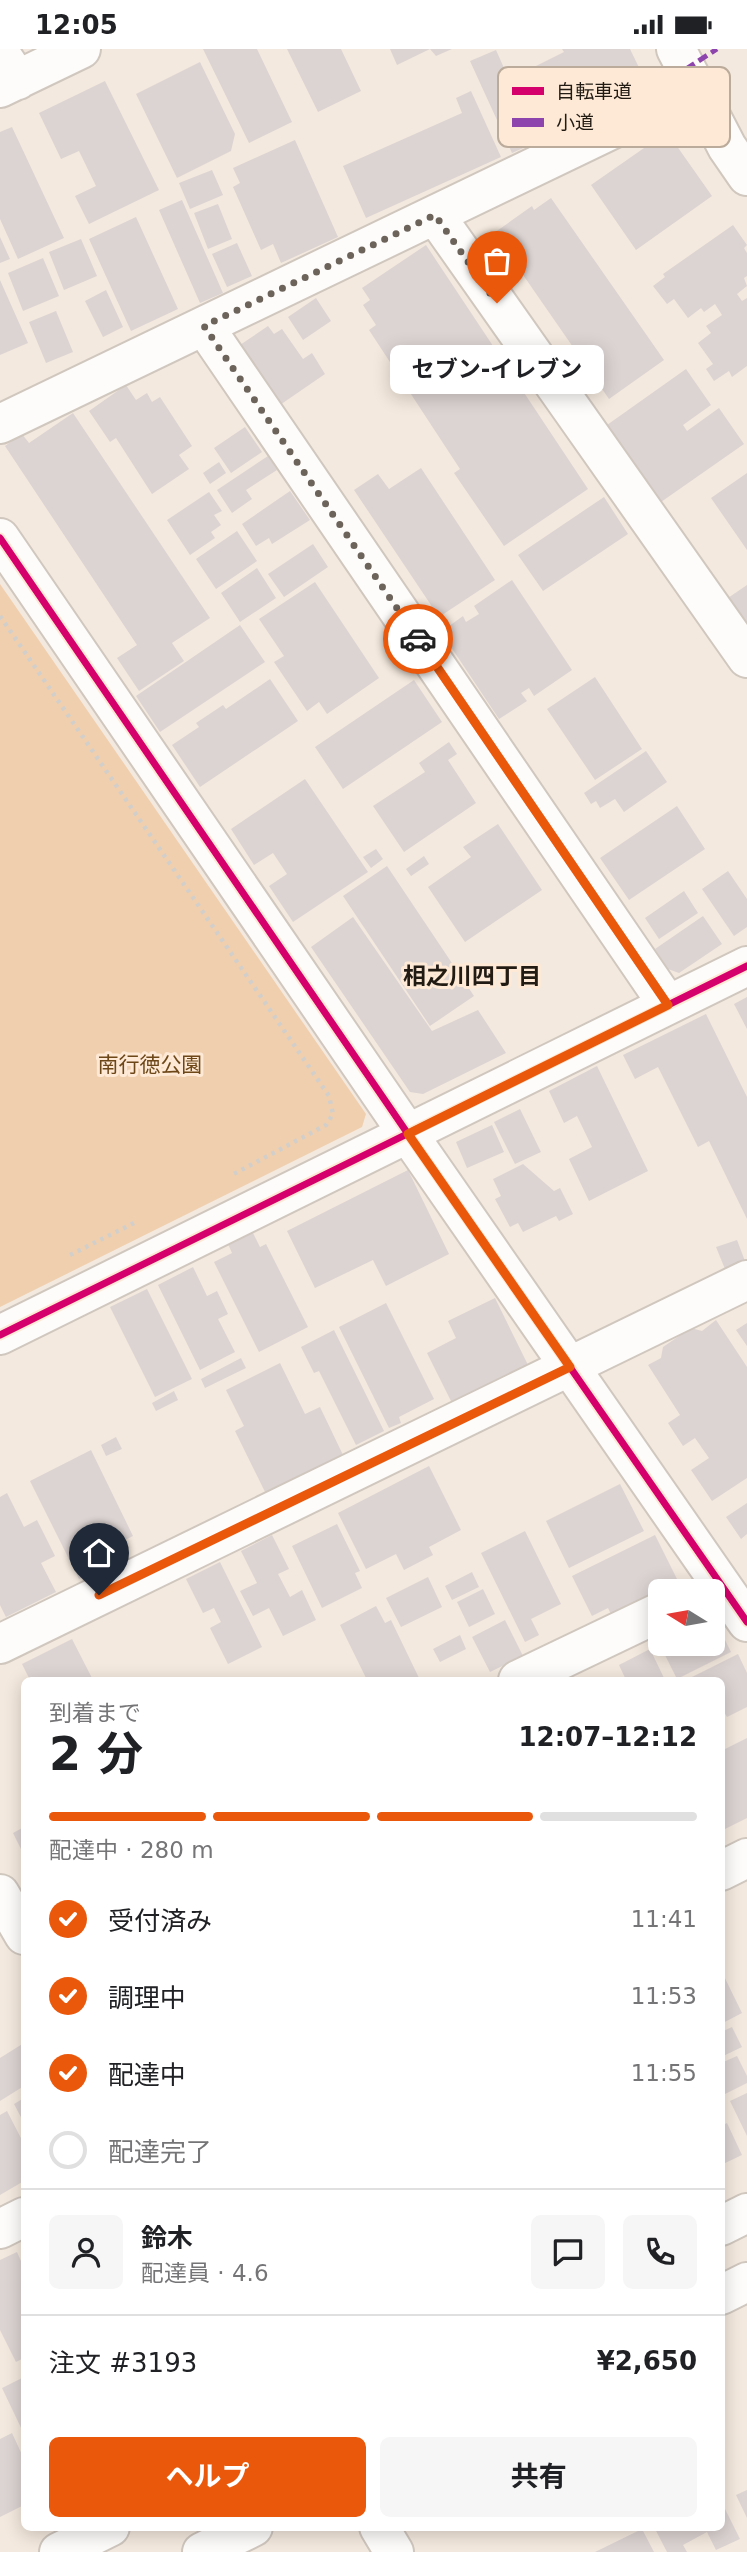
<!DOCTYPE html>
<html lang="ja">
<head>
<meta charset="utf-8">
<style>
  body { margin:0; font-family:"DejaVu Sans","Noto Sans JP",sans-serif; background:#f6f6f6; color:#202124; height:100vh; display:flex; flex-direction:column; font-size:26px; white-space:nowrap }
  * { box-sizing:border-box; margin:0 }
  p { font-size:23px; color:#757577 }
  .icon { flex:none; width:38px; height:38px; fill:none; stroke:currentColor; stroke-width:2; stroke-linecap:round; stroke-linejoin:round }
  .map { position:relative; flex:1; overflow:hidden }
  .side { position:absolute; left:21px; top:1628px; width:704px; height:854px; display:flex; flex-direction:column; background:#fff; border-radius:10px; box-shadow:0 4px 18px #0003 }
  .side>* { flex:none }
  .needle { width:46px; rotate:281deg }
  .controls { position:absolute; left:648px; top:1530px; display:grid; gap:14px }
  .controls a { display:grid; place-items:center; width:77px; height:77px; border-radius:10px; background:#fff; box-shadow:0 4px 18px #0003; font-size:35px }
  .pin { position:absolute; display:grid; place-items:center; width:60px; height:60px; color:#fff; margin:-72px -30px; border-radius:50% 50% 50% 0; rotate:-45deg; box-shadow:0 0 7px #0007 }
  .pin .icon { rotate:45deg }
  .courier { position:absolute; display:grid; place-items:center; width:70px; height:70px; margin:-35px; border:5px solid #ea580c; border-radius:50%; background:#fff; color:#222; box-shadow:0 2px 9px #0007 }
  .bubble { position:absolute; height:49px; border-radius:10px; background:#fff; box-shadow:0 4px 18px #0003; font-size:23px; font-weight:700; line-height:49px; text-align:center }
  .summary em { font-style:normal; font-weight:700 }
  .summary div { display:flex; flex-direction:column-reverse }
  .summary { display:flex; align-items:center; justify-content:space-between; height:119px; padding:0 28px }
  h1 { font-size:46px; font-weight:700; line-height:52px }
  .bar { display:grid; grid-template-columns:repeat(4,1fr); gap:10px 7px; align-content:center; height:84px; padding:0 28px }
  .bar i { height:9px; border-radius:5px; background:#e0e0e0 }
  .bar .on { background:#ea580c }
  .bar p { grid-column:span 4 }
  .line { display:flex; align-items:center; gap:18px; padding:0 28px; border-top:2px solid #e0e0e0 }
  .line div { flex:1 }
  .round { display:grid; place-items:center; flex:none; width:74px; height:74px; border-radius:10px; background:#f6f6f6 }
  ol { padding:0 28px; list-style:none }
  li { display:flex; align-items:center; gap:21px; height:77px }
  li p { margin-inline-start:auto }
  li .icon { padding:7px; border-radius:50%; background:#ea580c; color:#fff; stroke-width:4 }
  li:last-child { color:#757577 }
  li i { width:38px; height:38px; border:4px solid #e0e0e0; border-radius:50% }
  .primary-button { display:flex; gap:14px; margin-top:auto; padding:14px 28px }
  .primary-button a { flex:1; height:80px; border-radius:10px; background:#ea580c; color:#fff; font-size:28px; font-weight:700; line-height:80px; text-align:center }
  .primary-button a+a { background:#f6f6f6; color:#202124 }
  .status { display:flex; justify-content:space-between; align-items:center; height:49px; padding:0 35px; background:#fff; direction:ltr }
  .status svg { height:19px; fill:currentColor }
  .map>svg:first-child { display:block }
</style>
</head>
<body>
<div class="status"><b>12:05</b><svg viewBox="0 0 49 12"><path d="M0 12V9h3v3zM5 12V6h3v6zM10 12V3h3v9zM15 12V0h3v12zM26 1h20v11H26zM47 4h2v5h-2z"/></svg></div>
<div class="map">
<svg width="747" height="2503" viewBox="0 0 747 2503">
  <rect width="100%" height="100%" fill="#f4e9de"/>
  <path fill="#f0cfae" d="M0 535 366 1065 362 1078 0 1258Z"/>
  <path fill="#dcd4d3" d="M203 0H257L292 73 249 94Z
    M287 0H341L361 42 318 63Z
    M390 0H452L436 7 430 0 397 16Z
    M562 0H630L647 35 555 81 526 22 564 3Z
    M496 1 537 93 512 104 470 12Z
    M200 13 235 85 231 102 177 129 136 45Z
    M105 32 159 141 89 175 75 147 96 137 79 102 61 110 39 64Z
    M471 42 501 108 366 169 343 117 462 64 456 49Z
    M12 78 64 189 18 210 0 170V83Z
    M667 83 712 147 636 201 591 136Z
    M295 91 338 188 281 214 273 195 261 201 233 138 240 134 233 119Z
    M212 121 223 146 190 160 179 134Z
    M551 149 664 311 609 350 494 184 532 157 534 161Z
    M182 151 223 244 200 254 159 161Z
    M218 155 232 190 208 200 194 164Z
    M136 168 178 260 131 282 89 190Z
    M733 176 747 196 744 199 747 204V227L744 229 747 237 737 245 742 252 747 249V317L732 328 729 322 714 332 706 320 713 315 698 294 711 284 706 277 722 266 715 255 704 263 701 259 688 269 674 250 667 255 653 237 665 228 663 225Z
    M0 188 10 210 0 214Z
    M81 190 97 227 64 241 49 203Z
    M237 194 252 227 227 238 212 205Z
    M426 196 588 440 504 497 454 424 460 420 369 281 376 276 363 256 370 251 362 239Z
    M43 209 59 247 23 262 8 224Z
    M0 231 28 294 0 306Z
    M106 241 123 278 103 288 85 252Z
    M316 249 331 272 303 291 288 268Z
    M56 262 73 303 46 314 29 273Z
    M268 277 274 285 282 280 303 310 312 304 325 325 277 358 237 298Z
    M686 320 711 356 683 376 687 382 719 359 744 395 661 453 607 376Z
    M126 336 136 351 147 344 152 353 160 348 192 397 179 406 189 420 152 445 116 389 110 393 89 362Z
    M73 364 210 569 172 594 184 612 139 642 117 609 137 596 5 397 22 385 29 394Z
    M245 378 262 403 231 424 214 399Z
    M268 407 277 421 246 441 252 450 232 464 217 441Z
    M219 413 226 424 210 435 203 424Z
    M421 419 495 531 439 568 354 441 378 425 389 440Z
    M747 424V501L711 449Z
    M290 442 310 471 272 495 269 489 256 497 242 475Z
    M209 443 222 462 214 466 221 476 211 483 215 489 190 506 167 471Z
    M604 448 628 485 543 542 518 506Z
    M237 482 257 512 216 540 196 510Z
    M313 495 328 518 284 548 268 525Z
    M257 519 276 549 240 573 221 544Z
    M512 531 572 621 534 647 529 639 521 644 527 652 499 670 441 583 463 567 466 573 479 565 474 557Z
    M315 533 379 629 327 665 319 653 307 662 274 613 284 607 259 570Z
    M747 536V579L725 551Z
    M240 576 265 613 160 683 136 647Z
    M595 628 642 700 595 731 547 660Z
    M270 630 298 672 200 738 172 696 199 678 196 674 223 656 226 660Z
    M414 631 442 673 343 740 315 698Z
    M449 693 457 705 448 711 476 754 404 803 373 757 425 723 419 714Z
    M646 702 667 733 624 763 615 750 600 759 596 752 591 755 584 744Z
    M305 730 368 823 293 873 269 837 287 825 273 804 254 816 231 780Z
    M677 757 705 800 629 851 600 809Z
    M498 775 542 841 465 893 428 838 471 808 463 798Z
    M376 800 383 810 371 819 363 808Z
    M424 807 429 815 411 827 406 820Z
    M387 817 474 947 430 977 343 847Z
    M728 822 747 850V878L734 887 702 840Z
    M684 842 698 864 659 890 645 869Z
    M703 867 722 895 679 924 668 920 655 900Z
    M353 868 432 982 478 961 506 1004 423 1045 410 1043 311 898Z
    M747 948V980L734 955Z
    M706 965 747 1048V1170L709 1092 698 1098 658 1018 635 1030 623 1006Z
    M597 1017 648 1122 589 1152 569 1110 592 1098 577 1067 564 1074 549 1042Z
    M520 1060 541 1103 515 1115 494 1073Z
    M492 1076 504 1103 467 1119 456 1093Z
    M523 1115 554 1142 560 1139 573 1165 559 1172 556 1167 523 1183 518 1174 510 1178 495 1150 501 1147 493 1130Z
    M408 1121 449 1205 386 1237 373 1211 315 1239 287 1182Z
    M252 1182 260 1198 266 1195 308 1278 259 1303 214 1213 232 1204 228 1195Z
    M737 1191 745 1212 725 1220 716 1198Z
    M193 1218 207 1247 217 1242 228 1265 218 1270 235 1303 200 1321 158 1236Z
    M147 1240 192 1330 155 1348 110 1258Z
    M495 1249 529 1318 453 1356 427 1304 456 1289 448 1272Z
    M386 1254 434 1350 399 1368 401 1374 389 1379 339 1278Z
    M716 1271 747 1318V1429L712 1452 691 1421 709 1409 695 1389 683 1397 668 1374 680 1366 648 1316 661 1309 663 1298 691 1279 702 1282Z
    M747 1274V1297L736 1281Z
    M334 1281 384 1382 356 1396 319 1322 314 1324 301 1298Z
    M241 1309 246 1319 205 1339 201 1330Z
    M280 1314 305 1365 320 1358 343 1406 266 1445 235 1382 244 1377 226 1341Z
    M174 1342 178 1351 156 1362 152 1354Z
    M116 1388 122 1400 106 1407 101 1396Z
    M91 1401 133 1487 101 1503 108 1515 79 1530 30 1432Z
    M429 1417 461 1481 429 1498 433 1506 404 1521 396 1505 366 1520 338 1464Z
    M620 1435 644 1482 569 1519 546 1472Z
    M7 1444 24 1478 37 1471 55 1507 41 1514 56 1543 6 1568 0 1556V1448Z
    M747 1454V1485L741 1490 726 1468Z
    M337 1475 360 1522 355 1524 362 1539 322 1559 292 1497Z
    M525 1482 561 1555 531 1570 539 1586 525 1593 481 1504Z
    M272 1486 289 1520 278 1525 290 1548 302 1541 316 1571 283 1587 269 1559 253 1567 240 1542 257 1534 241 1502Z
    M655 1486 678 1532 611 1565 608 1559 592 1567 572 1527Z
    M220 1513 262 1598 228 1615 210 1579 221 1573 214 1559 203 1564 186 1530Z
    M472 1523 479 1538 452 1551 445 1537Z
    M428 1528 442 1558 401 1578 386 1549Z
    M483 1540 495 1565 469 1578 457 1553Z
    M376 1557 385 1574 391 1571 420 1631H367L340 1576Z
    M712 1565 731 1603 677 1630 656 1588 660 1587V1594H712Z
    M505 1571 523 1607 490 1623 472 1588Z
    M460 1586 466 1600 440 1613 433 1600Z
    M72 1590 93 1631H30L22 1615Z
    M650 1600 665 1631H626L619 1616Z
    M738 1605 747 1624V1658L727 1668 724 1663 721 1665V1631H686Z
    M747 1689V1769L721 1782V1702Z
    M24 1778V1806L13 1784Z
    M721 1921 742 1964 721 1975Z
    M732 1978 742 1998 721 2008V1983Z
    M24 1994V2037L0 2052V2009Z
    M737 2007 747 2027V2034L725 2045 721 2037V2014Z
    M747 2044V2087L730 2052Z
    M24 2049V2074L14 2055Z
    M7 2062 24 2095 23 2107 24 2132 0 2146V2066Z
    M727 2074 742 2106 721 2116V2077Z
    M17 2203 24 2219V2309L16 2313 0 2281V2211Z
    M24 2328V2385L2 2339Z
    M12 2384 24 2410V2456L0 2468V2390Z
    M747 2441V2469L736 2446Z
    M721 2452 740 2490 716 2501 707 2483 683 2496 687 2503H667L654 2478H721Z
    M642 2480 654 2503H595Z"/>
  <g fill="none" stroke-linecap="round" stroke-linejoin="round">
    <defs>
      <path id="minor" d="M676 0 727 98 747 127
        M0 4 18 31
        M0 39 81 0
        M435 166 747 609
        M204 277 668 956
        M0 375 696 40
        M0 489 408 1085 747 1573
        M0 1286 747 917
        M0 1595 747 1231
        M518 1631 660 1563
        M721 1822 747 1809
        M0 1845 24 1886
        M721 2177 747 2164
        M0 2180 24 2168
        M721 2246 747 2233
        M379 2478 394 2503
        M59 2503 110 2478
        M202 2503 253 2478"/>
    </defs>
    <use href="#minor" stroke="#d0c7bf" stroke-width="42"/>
    <path stroke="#d2cfcb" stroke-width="4.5" stroke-dasharray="3.5 5" stroke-linecap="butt" d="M0 567 329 1047 333 1065 326 1076 230 1127
      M70 1206 134 1174"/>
    <use href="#minor" stroke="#fdfcfa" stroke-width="38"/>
    <path stroke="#8e44ad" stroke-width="5" stroke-dasharray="10 5" stroke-linecap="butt" d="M686 20 717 0"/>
    <defs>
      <path id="cycleway" d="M0 489 408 1085 747 1573
        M0 1286 747 917"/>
    </defs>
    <use href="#cycleway" stroke="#fde9d5" stroke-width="11"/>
    <use href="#cycleway" stroke="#d6006c" stroke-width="7"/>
  </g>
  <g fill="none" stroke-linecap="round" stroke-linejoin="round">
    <path stroke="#6c635b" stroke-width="7" stroke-dasharray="0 12.6" d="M418 590 204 277 435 166 497 254"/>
    <path stroke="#ea580c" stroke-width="9" d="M99 1546 570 1318 408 1085 668 956 418 590"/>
  </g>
  <g text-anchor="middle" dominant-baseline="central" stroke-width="6" stroke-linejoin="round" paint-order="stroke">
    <g font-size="21" fill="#6e4719" stroke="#fde9d5">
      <text x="150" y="1016">南行徳公園</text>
    </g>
    <g font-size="23" font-weight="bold" fill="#221b14" stroke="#fde9d5">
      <text x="472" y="927">相之川四丁目</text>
    </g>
  </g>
  <rect x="498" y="18" width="232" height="80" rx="10" fill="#fde9d5" stroke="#bbab9b" stroke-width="2"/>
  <rect x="512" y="38" width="32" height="8" fill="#d6006c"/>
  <rect x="512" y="69" width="32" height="9" fill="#8e44ad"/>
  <g font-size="19" fill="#221b14">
    <text x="556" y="49">自転車道</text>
    <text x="556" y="80">小道</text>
  </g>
</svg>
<div class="controls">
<a><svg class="needle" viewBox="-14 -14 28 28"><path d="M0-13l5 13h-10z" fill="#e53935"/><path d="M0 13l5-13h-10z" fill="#757577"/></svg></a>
</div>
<div class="pin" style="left:497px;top:254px;background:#ea580c"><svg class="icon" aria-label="bag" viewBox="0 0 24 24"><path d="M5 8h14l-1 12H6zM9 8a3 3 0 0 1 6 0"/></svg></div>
<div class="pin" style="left:99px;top:1546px;background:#1f2937"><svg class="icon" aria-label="home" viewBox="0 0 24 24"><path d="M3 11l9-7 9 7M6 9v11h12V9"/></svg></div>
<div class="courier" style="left:418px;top:590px"><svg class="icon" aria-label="car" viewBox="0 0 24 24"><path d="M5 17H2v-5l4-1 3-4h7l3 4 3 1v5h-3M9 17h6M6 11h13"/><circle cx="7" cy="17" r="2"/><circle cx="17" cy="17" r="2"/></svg></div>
<div class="bubble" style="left:390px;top:296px;width:214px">セブン-イレブン</div>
<section class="side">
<div class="summary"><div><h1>2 分</h1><p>到着まで</p></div><em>12:07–12:12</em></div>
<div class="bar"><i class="on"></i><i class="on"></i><i class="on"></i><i></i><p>配達中 · 280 m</p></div>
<ol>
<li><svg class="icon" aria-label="check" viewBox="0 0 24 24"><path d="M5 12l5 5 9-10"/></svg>受付済み<p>11:41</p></li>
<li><svg class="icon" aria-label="check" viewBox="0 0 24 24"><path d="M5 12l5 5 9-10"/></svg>調理中<p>11:53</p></li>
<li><svg class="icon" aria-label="check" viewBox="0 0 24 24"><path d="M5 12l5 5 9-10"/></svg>配達中<p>11:55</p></li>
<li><i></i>配達完了</li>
</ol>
<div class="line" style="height:126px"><a class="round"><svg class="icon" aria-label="person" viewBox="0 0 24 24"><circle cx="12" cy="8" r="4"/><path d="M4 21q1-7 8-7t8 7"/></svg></a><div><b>鈴木</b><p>配達員 · 4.6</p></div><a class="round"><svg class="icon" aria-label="chat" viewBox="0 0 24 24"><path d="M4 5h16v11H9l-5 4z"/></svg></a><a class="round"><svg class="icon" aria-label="phone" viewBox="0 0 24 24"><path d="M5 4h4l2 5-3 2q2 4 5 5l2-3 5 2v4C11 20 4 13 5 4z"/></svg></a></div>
<div class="line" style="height:91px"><div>注文 #3193</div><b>¥2,650</b></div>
<div class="primary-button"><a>ヘルプ</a><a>共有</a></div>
</section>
</div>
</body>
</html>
